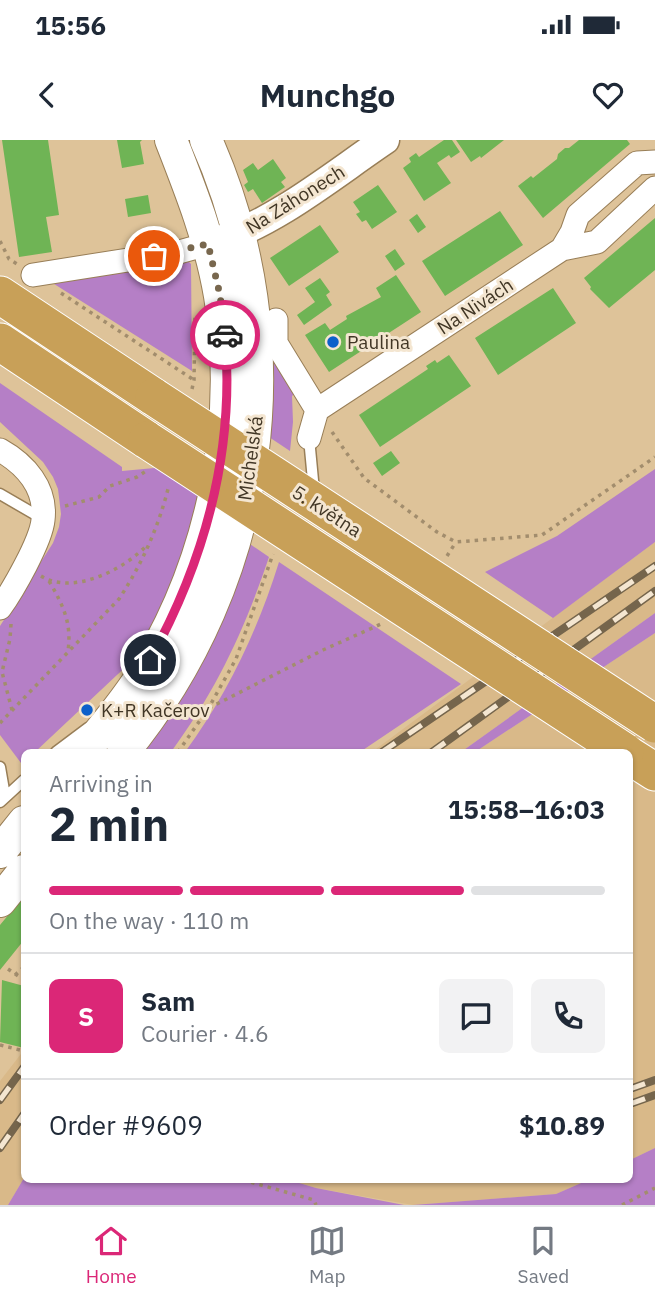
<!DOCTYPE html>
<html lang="en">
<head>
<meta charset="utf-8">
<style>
  body { margin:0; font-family:"IBM Plex Sans",sans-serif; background:#f2f2f3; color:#1f2937; height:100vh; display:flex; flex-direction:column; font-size:26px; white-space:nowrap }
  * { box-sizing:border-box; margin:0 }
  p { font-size:23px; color:#747a83 }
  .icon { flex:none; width:38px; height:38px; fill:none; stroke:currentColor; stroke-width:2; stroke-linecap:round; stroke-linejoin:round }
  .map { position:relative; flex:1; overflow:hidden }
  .panel { position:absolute; left:21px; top:609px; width:612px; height:434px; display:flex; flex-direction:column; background:#fff; border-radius:10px; box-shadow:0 2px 5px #0004 }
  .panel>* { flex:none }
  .pin { position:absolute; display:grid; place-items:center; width:60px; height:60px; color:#fff; margin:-30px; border:4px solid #fff; border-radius:50%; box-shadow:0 2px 7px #0007 }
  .courier { position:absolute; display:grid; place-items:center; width:70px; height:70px; margin:-35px; border:5px solid #db2777; border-radius:50%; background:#fff; color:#222; box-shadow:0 2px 9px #0007 }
  .summary em { font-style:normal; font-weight:700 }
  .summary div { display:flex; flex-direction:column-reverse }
  .summary { display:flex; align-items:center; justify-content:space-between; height:119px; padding:0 28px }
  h1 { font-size:46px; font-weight:700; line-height:52px }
  .bar { display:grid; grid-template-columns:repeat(4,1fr); gap:10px 7px; align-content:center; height:84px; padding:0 28px }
  .bar i { height:9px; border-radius:5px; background:#e0e1e3 }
  .bar .selected { background:#db2777 }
  .bar p { grid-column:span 4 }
  .line { display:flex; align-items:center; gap:18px; padding:0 28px; border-top:2px solid #e0e1e3 }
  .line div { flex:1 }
  .round { display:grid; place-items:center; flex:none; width:74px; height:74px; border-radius:10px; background:#f2f2f3 }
  .status { display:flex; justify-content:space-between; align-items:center; height:49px; padding:0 35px; background:#fff; direction:ltr }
  .status svg { height:19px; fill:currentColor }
  header { display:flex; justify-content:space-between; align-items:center; height:91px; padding:0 28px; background:#fff; font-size:32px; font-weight:700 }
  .tab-bar { display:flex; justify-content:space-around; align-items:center; height:98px; border-top:2px solid #e0e1e3; background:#fff; font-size:19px; color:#747a83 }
  .tab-bar a { display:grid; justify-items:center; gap:4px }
  .tab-bar .selected { color:#db2777 }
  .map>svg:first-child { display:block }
</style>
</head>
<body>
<div class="status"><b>15:56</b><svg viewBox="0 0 49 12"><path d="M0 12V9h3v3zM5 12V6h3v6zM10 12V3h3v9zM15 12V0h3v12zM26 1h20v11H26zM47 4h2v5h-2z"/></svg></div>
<header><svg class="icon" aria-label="back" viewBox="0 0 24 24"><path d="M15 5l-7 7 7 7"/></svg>Munchgo<svg class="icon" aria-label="heart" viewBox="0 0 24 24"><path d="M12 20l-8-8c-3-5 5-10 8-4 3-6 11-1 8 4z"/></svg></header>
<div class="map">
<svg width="655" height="1065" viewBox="0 0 655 1065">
  <rect width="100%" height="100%" fill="#dec399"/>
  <path fill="#d9b989" d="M655 402V473L461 612H372Z
    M655 493V1008L630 1020V612H475Z
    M24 910V1038L8 1065H0V941Z
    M289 1040H588L556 1054 413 1065 316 1048Z"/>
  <path fill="#b57fc6" d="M187 120 191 124 192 231 51 142Z
    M269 205 298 250 292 256 293 282 290 311 269 297Z
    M0 243 122 327V331L209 323 192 397 171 451 134 519 35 612H24V621L21 623 0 595V486L53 403 59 387 61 374 58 349 53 337 43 322 0 282Z
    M655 329V402L553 478 485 432 557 396Z
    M247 402 269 417C244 491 217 549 171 612H138Z
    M279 422 461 544 360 612H185C227 555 258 490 279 422Z
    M655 473V493L475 612H461Z
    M655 1008V1065H413L556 1054 588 1040H630V1020Z
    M24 1038 289 1040 316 1048 404 1065H8Z"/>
  <path fill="#6fb455" d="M2 0H48L59 75 46 77 52 112 19 117Z
    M117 0H142L140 2 144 24 122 28Z
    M444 0H452L460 12 451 18 449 15 437 23 451 43 424 61 403 28 411 22 409 18 416 13 419 17Z
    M456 0H504L481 18 480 16 471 22Z
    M579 0H627L630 4 543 78 518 46 531 36 533 38 557 19 558 14 565 8H569Z
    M273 19 286 38 281 42 285 47 262 63 253 49 248 52 244 45 248 42 243 30 253 23 258 30Z
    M378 45 397 72 372 89 366 80 362 82 356 74 360 72 353 62Z
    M148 55 151 73 128 77 125 59Z
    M500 71 523 105 445 156 422 121Z
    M417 74 426 87 418 93 409 80Z
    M655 78V130L609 168 590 149 591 147 584 138Z
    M320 85 339 112 289 146 270 118Z
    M395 109 405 124 395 131 385 116Z
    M396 135 421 172 329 232 305 195 325 183 330 190 347 179 346 176 381 157 376 148Z
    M320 138 330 152 326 155 332 165 304 185 297 175 315 162 305 148Z
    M553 148 576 183 498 235 475 198Z
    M449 215 471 246 380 307 359 275 428 229 426 226 435 220 437 223Z
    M391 311 400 323 382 336 373 323Z
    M24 756V800L0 830V785Z
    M2 840 24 846V908L0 902Z"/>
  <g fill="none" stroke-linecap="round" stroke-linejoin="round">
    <defs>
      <path id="service" d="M309 298 314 351
        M0 354 43 379
        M56 612 88 588
        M0 627 5 656
        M0 662 24 640"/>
      <path id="minor" d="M562 109 572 92 578 75 637 23 655 22
        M33 135 179 112 208 104
        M276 180V203L317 270
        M309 298 317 270 562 109 597 102 655 48
        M0 310C25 324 47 348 43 380 41 401 13 450 0 468"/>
      <path id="tertiary" d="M217 101C278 81 333 35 385 0"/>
      <path id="secondary" d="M83 612C101 591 119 569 135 546 209 434 242 289 220 156 211 102 191 51 171 0
        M123 612C265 440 297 204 206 0
        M0 712 24 682
        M0 761 24 731"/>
      <path id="trunk" d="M0 155 154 257
        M0 202 147 300
        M630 616 655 632"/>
    </defs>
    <use href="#service" stroke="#987e57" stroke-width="13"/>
    <use href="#minor" stroke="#987e57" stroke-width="25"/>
    <use href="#tertiary" stroke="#987e57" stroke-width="31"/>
    <use href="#secondary" stroke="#987e57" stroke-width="34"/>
    <use href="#trunk" stroke="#fff" stroke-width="39"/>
    <path stroke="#a28d6d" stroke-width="3.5" stroke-dasharray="3.5 5" stroke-linecap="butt" d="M0 101 9 119 17 124
      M61 153 194 240
      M192 249 194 240 195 177
      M332 292 364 338 437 392 456 402 542 395 655 317
      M65 366 99 357 110 346 137 337 146 331
      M447 416 456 402
      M41 436C73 456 125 429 147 405
      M49 441C63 465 72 483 68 511
      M11 484 10 499 2 532 12 570
      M209 568 323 510 381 484
      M0 583 119 459C142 424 159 386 169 345
      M178 612 208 569 236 519 273 414
      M8 829 24 840
      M15 835 24 827
      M0 905 24 911
      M243 1040 314 1060 316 1065
      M622 1065 655 1048"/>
    <use href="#service" stroke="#fff" stroke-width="10"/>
    <use href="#minor" stroke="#fff" stroke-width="23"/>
    <use href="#tertiary" stroke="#fff" stroke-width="28"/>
    <use href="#secondary" stroke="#fff" stroke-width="32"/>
    <use href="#trunk" stroke="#c8a058" stroke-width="37"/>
    <defs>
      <path id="rail" d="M382 612 655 426
        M432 612 655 451
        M630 949 655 940
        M0 960 24 927
        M630 964 655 955
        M0 1008 24 974"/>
    </defs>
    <use href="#rail" stroke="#75654c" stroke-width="8"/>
    <use href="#rail" stroke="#f4e6d1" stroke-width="5" stroke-dasharray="16" stroke-linecap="butt"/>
    <defs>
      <path id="trunk-bridge" d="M154 257 655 584
        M147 300 625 612"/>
    </defs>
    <use href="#trunk-bridge" stroke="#fff" stroke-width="39" stroke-linecap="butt"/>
    <use href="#trunk-bridge" stroke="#c8a058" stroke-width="37"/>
  </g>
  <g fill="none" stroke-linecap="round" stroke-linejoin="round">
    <path stroke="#78674e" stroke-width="7" stroke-dasharray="0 12.6" d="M154 116 208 104 220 155 225 195"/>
    <path stroke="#db2777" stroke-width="9" d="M150 520C205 420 235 310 225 195"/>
  </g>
  <g fill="#0c60ca" stroke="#f4e6d1" stroke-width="2.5">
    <circle cx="333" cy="202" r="7"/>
    <circle cx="87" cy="570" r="7"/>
  </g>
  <g text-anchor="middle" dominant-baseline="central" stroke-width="6" stroke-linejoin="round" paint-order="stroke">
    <g font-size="19" fill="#413625" stroke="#f4e6d1">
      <text transform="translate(295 59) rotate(-32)">Na Záhonech</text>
      <text transform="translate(475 166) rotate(-33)">Na Nivách</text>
      <text transform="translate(250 318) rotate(-82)">Michelská</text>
      <text transform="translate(327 371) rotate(33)">5. května</text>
    </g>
    <g font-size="19" fill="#413625" stroke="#f4e6d1" text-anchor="start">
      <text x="347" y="202">Paulina</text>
      <text x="101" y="570">K+R Kačerov</text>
    </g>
  </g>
</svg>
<div class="pin" style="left:154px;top:116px;background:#ea580c"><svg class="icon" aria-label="bag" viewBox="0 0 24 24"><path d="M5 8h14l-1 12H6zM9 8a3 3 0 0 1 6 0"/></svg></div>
<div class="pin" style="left:150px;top:520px;background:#1f2937"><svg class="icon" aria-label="home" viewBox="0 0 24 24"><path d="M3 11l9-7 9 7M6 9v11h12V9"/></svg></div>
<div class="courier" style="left:225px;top:195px"><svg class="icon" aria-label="car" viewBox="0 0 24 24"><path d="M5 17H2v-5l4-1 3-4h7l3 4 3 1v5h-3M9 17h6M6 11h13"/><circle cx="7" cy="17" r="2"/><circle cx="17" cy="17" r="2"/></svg></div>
<section class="panel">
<div class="summary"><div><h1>2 min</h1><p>Arriving in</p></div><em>15:58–16:03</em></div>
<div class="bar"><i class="selected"></i><i class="selected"></i><i class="selected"></i><i></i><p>On the way · 110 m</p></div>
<div class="line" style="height:126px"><b class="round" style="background:#db2777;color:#fff">S</b><div><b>Sam</b><p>Courier · 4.6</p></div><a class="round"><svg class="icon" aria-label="chat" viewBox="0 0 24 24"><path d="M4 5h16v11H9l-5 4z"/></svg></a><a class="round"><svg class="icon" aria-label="phone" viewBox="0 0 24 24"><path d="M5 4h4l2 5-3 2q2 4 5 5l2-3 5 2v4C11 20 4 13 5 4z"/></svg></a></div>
<div class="line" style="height:91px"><div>Order #9609</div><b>$10.89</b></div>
</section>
</div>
<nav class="tab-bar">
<a class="selected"><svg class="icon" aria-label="home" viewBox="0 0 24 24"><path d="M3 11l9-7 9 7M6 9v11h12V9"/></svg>Home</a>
<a><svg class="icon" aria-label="map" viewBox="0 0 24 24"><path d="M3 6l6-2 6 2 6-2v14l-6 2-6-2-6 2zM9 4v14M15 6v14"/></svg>Map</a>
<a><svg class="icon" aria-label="saved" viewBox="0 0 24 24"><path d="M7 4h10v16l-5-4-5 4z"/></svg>Saved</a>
</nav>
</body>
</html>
